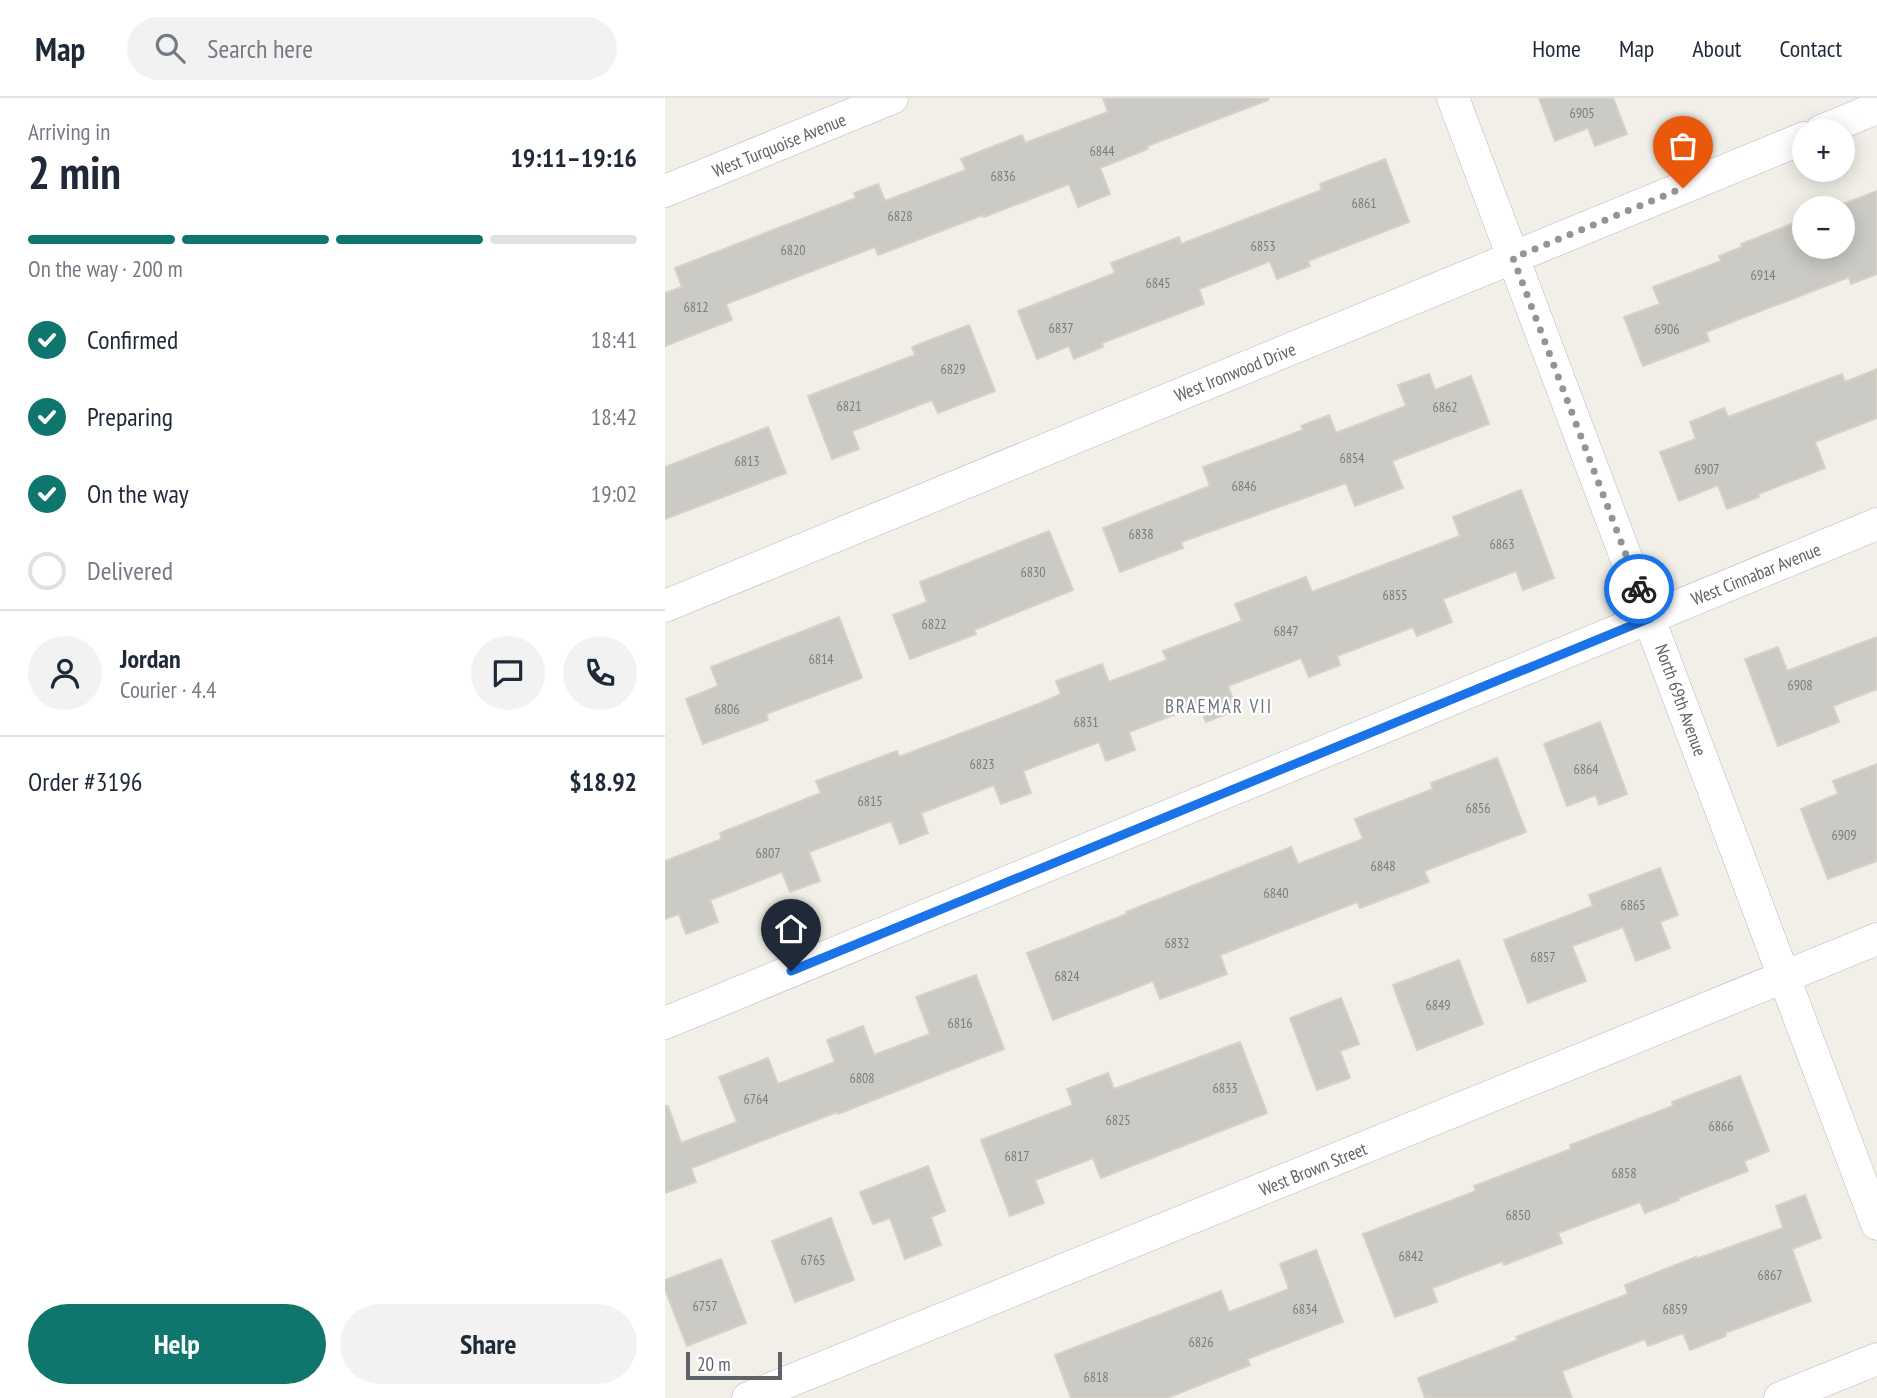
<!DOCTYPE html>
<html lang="en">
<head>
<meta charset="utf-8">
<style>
  body { margin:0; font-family:"PT Sans Narrow",sans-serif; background:#f2f2f3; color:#1f2937; height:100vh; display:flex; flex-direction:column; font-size:26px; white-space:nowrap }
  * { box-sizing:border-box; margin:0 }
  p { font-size:23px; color:#747a83 }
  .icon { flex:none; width:38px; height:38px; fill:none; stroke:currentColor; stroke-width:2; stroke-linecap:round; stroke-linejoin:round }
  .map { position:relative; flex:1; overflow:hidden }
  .sheet { display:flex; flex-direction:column; background:#fff; width:665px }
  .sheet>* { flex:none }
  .buttons { position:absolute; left:1127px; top:21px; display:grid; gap:14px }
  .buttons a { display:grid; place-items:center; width:63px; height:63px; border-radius:50%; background:#fff; box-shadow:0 4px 18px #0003; font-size:35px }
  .scale { position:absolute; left:21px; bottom:18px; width:96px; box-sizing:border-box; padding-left:7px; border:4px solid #5f6368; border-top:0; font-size:19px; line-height:24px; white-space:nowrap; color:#5f6368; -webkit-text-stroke:5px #fff; paint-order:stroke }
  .pin { position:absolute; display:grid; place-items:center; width:60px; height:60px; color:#fff; margin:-72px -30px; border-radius:50% 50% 50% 0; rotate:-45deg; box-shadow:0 0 7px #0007 }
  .pin .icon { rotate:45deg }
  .courier { position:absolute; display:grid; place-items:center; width:70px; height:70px; margin:-35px; border:5px solid #1a73e8; border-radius:50%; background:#fff; color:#222; box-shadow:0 2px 9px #0007 }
  .headline em { font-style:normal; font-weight:800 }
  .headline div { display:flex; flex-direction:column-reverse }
  .headline { display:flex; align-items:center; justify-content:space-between; height:119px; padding:0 28px }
  h1 { font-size:46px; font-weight:800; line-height:52px }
  .bar { display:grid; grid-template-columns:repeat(4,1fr); gap:10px 7px; align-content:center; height:84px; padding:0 28px }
  .bar i { height:9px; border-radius:5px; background:#e0e1e3 }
  .bar .selected { background:#0f766e }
  .bar p { grid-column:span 4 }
  .line { display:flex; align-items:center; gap:18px; padding:0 28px; border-top:2px solid #e0e1e3 }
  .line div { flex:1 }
  .round { display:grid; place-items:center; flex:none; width:74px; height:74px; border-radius:37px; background:#f2f2f3 }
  ol { padding:0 28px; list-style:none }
  li { display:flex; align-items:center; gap:21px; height:77px }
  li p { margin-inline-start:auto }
  li .icon { padding:7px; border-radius:50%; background:#0f766e; color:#fff; stroke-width:4 }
  li:last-child { color:#747a83 }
  li i { width:38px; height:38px; border:4px solid #e0e1e3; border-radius:50% }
  .action { display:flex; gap:14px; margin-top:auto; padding:14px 28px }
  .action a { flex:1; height:80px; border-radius:42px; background:#0f766e; color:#fff; font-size:28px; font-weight:800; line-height:80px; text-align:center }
  .action a+a { background:#f2f2f3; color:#1f2937 }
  header { display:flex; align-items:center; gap:42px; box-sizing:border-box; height:98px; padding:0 35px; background:#fff; border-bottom:2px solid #e0e1e3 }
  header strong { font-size:33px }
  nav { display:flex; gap:38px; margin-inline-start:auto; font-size:24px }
  .search { width:490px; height:63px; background:#f2f2f3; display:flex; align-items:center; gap:18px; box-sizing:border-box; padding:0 24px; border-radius:38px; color:#747a83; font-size:26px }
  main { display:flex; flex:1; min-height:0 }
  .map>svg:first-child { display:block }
</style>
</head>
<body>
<header>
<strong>Map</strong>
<div class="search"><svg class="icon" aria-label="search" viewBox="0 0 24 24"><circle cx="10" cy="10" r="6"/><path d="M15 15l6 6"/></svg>Search here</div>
<nav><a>Home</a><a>Map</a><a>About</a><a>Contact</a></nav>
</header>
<main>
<section class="sheet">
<div class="headline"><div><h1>2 min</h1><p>Arriving in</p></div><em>19:11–19:16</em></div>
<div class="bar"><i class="selected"></i><i class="selected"></i><i class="selected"></i><i></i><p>On the way · 200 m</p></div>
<ol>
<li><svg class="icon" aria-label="check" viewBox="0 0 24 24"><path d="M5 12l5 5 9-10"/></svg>Confirmed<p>18:41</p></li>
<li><svg class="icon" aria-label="check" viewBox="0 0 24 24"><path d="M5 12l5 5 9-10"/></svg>Preparing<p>18:42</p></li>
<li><svg class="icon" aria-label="check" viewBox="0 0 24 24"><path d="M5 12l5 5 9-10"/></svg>On the way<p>19:02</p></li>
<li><i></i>Delivered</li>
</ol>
<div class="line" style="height:126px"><a class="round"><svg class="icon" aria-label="person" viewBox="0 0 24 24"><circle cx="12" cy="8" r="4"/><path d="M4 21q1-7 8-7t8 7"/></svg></a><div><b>Jordan</b><p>Courier · 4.4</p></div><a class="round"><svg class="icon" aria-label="chat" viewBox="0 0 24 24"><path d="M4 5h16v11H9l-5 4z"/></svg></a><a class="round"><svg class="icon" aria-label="phone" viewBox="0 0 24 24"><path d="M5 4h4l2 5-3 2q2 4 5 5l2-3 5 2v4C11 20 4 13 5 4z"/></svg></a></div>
<div class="line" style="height:91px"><div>Order #3196</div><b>$18.92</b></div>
<div class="action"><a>Help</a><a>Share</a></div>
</section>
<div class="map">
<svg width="1212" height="1300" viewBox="0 0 1212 1300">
  <rect width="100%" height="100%" fill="#f1efe8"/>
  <path fill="#cccac5" stroke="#d6d1c6" stroke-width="2" d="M438 0H603V2L482 48 483 51 435 70 445 96 413 109 404 86 319 119 318 117 213 157 210 149 61 206 67 222 0 248V195L17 189 10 170 191 100 189 95 213 86 220 103 301 72 296 61 357 37 360 45 443 14Z
    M874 0H948L962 36 930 48 923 30 890 43Z
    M720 61 744 124 643 163 645 168 612 181 605 163 534 191 539 206 437 245 438 249 409 261 404 248 372 261 353 213 450 175 446 165 514 139 516 146 657 92 655 86Z
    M1212 93V176L1186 186 1184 179 1041 234 1044 243 978 268 959 219 995 206 988 189 1056 163 1054 158 1077 149 1076 146 1139 121V149H1178V110H1168Z
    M304 227 330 293 273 315 267 302 187 333 194 351 167 361 143 298 250 257 247 249Z
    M1212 271V320L1150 344 1160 370 1093 396 1094 399 1062 411 1053 387 1014 403 995 354 1031 341 1025 324 1059 310 1063 319 1177 276 1180 284Z
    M764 276 770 292 806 278 824 326 727 363 738 390 690 408 681 385 516 444 518 450 455 474 438 430 545 388 538 369 638 332 636 328 664 317 671 335 741 308 733 287Z
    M103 329 121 375 0 421V369Z
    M856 392 889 480 858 492 851 473 778 501 787 524 752 538 748 529 672 558 675 567 644 579 636 560 563 588 572 612 541 624 534 607 464 634 470 652 441 663 434 644 358 673 366 695 336 706 329 687 256 715 263 735 235 746 226 723 144 754 155 783 125 794 117 774 45 802 53 824 21 836 14 816 0 821V763L57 741 55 735 156 695 151 683 232 653 234 659 376 605 396 596 391 583 437 566 444 584 502 562 498 553 577 523 570 506 641 479 647 494 795 438 788 419Z
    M384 433 408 492 309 532 311 536 245 561 228 517 262 504 255 484Z
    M174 519 197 580 101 616 103 622 38 646 21 601 53 588 46 569Z
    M1212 539V591L1168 608 1174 624 1113 648 1080 561 1113 549 1122 573Z
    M935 624 962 696 934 707 931 697 902 708 879 646Z
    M832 660 861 734 759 773 764 784 695 810 692 804 555 857 562 876 495 901 488 883 388 922 362 855 462 816 461 814 626 749 633 766 698 741 690 721 768 691 766 685Z
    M1212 666V763L1163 781 1136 711 1173 696 1168 683Z
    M995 770 1013 817 995 824 1005 850 971 863 958 829 907 848 921 883 863 905 839 842 928 808 924 797Z
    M794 862 818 926 752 952 728 887Z
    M311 877 339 951 173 1016 172 1014 26 1070 31 1084 0 1095V1008H3L16 1045 72 1024 54 979 103 960 113 986 170 964 162 942 198 928 209 957 265 936 251 899Z
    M676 900 694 946 675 953 685 980 652 992 625 920Z
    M575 944 602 1015 436 1080 428 1060 370 1082 379 1105 345 1118 316 1042 408 1007 402 991 443 975 449 991Z
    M1075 978 1104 1053 1079 1063 1083 1073 1013 1100 1014 1102 980 1115 975 1104 893 1135 897 1145 839 1167 838 1163 767 1190 772 1204 730 1219 698 1136 811 1093 809 1088 906 1051 905 1047 1008 1008 1007 1004Z
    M263 1068 280 1113 266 1119 276 1147 240 1161 225 1120 208 1126 195 1094Z
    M1140 1097 1156 1140 1127 1151 1146 1203 1060 1235 1061 1238 1025 1252 1018 1235 983 1248 980 1241 897 1273 907 1300H760L753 1280 853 1242 851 1239 963 1196 960 1187 1031 1159V1161L1118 1130 1111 1108Z
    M166 1120 189 1182 130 1204 107 1143Z
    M651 1152 678 1224 582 1261 585 1267 502 1300H406L390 1257 556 1193 564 1214 624 1191 615 1166Z
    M56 1161 81 1225 22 1248 0 1191V1182Z"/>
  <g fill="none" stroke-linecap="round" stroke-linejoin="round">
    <defs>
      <path id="street" d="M788 0 1212 1126
        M1156 33 1212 10
        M0 93 227 0
        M0 508 1139 40
        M0 925 1212 426
        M83 1300 1212 841
        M1115 1300 1212 1261"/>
    </defs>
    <use href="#street" stroke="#b5b8bc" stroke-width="33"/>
    <use href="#street" stroke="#fff" stroke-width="32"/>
  </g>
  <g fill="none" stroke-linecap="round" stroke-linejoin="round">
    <path stroke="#929495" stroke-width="7" stroke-dasharray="0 12.6" d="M974 491 848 160 1018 90"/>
    <path stroke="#1a73e8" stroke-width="9" d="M126 873 985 520 974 491"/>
  </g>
  <g text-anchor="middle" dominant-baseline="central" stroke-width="5" stroke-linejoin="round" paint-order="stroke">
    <g font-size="14" fill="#7a7d7f">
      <text x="917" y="15">6905</text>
      <text x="437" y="53">6844</text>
      <text x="338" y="78">6836</text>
      <text x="699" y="105">6861</text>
      <text x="235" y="118">6828</text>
      <text x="598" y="148">6853</text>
      <text x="128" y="152">6820</text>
      <text x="1098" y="177">6914</text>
      <text x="493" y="185">6845</text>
      <text x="31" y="209">6812</text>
      <text x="396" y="230">6837</text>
      <text x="1002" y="231">6906</text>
      <text x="288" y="271">6829</text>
      <text x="184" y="308">6821</text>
      <text x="780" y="309">6862</text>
      <text x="687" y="360">6854</text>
      <text x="82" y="363">6813</text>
      <text x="1042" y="371">6907</text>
      <text x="579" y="388">6846</text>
      <text x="476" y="436">6838</text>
      <text x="837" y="446">6863</text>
      <text x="368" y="474">6830</text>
      <text x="730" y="497">6855</text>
      <text x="269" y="526">6822</text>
      <text x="621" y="533">6847</text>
      <text x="156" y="561">6814</text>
      <text x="1135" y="587">6908</text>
      <text x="62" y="611">6806</text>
      <text x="421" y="624">6831</text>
      <text x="317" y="666">6823</text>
      <text x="921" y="671">6864</text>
      <text x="205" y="703">6815</text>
      <text x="813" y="710">6856</text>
      <text x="1179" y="737">6909</text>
      <text x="103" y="755">6807</text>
      <text x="718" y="768">6848</text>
      <text x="611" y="795">6840</text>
      <text x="968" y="807">6865</text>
      <text x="512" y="845">6832</text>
      <text x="878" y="859">6857</text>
      <text x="402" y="878">6824</text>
      <text x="773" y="907">6849</text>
      <text x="295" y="925">6816</text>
      <text x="197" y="980">6808</text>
      <text x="560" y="990">6833</text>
      <text x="91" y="1001">6764</text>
      <text x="453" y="1022">6825</text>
      <text x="1056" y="1028">6866</text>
      <text x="352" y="1058">6817</text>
      <text x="959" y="1075">6858</text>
      <text x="853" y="1117">6850</text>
      <text x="746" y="1158">6842</text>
      <text x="148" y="1162">6765</text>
      <text x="1105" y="1177">6867</text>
      <text x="40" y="1208">6757</text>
      <text x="640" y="1211">6834</text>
      <text x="1010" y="1211">6859</text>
      <text x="536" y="1244">6826</text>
      <text x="431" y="1279">6818</text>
    </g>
    <g font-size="18" fill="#5f6368" stroke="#fff">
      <text transform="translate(114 47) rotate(-22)">West Turquoise Avenue</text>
      <text transform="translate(570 274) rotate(-22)">West Ironwood Drive</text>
      <text transform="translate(1091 476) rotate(-22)">West Cinnabar Avenue</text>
      <text transform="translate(1016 602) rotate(70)">North 69th Avenue</text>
      <text transform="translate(648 1071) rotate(-22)">West Brown Street</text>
    </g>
    <g font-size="19" letter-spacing="2" fill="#70757a" stroke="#fff">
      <text x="554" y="608">BRAEMAR VII</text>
    </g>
  </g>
</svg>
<div class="buttons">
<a>+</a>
<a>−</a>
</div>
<div class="scale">20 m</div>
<div class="pin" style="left:1018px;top:90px;background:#ea580c"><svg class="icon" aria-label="bag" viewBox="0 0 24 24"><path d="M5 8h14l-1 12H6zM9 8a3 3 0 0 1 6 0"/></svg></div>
<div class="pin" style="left:126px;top:873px;background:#1f2937"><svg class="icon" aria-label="home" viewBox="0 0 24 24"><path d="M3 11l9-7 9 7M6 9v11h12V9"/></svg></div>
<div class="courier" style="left:974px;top:491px"><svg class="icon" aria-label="bike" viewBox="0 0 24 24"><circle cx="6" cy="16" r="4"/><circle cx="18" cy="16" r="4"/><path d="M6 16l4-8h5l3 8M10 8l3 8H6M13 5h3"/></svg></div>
</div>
</main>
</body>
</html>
